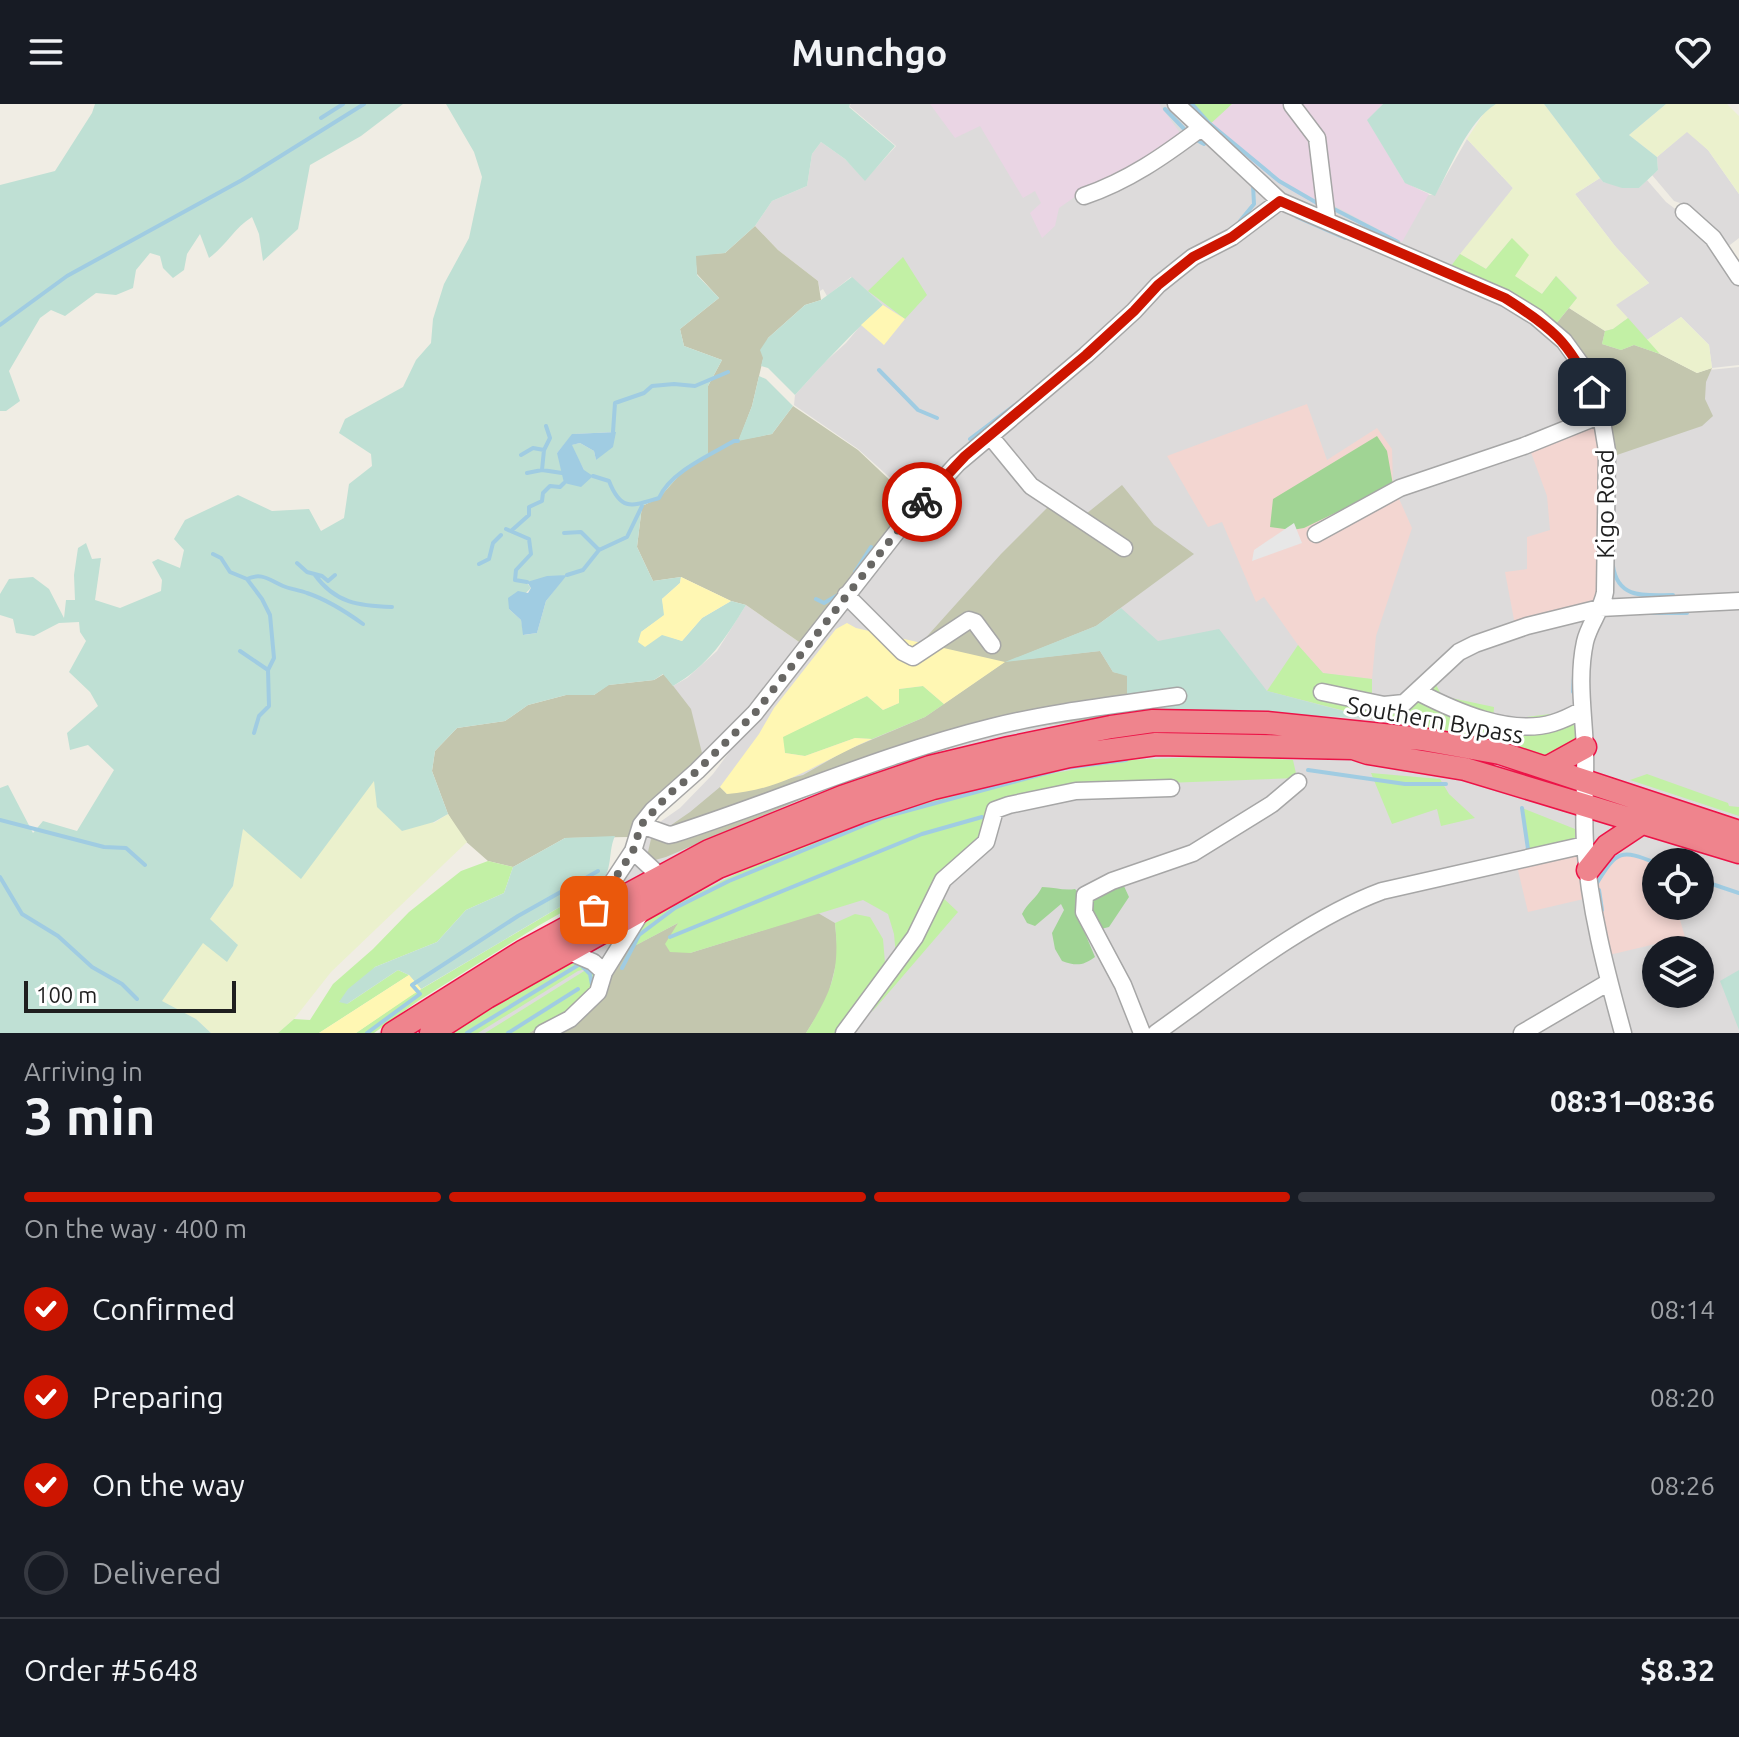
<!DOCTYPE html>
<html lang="en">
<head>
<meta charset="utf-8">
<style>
  body { margin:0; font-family:Ubuntu,sans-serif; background:#242831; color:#f1f3f6; height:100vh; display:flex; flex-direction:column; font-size:30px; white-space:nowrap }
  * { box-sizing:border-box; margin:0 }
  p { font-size:26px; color:#9ea1a6 }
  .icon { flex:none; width:44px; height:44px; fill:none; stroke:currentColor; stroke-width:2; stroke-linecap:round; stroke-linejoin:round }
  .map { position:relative; height:929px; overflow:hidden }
  .sheet { display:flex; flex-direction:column; background:#171b24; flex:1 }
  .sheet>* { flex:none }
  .fabs { position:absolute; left:1642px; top:744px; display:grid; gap:16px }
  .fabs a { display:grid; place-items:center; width:72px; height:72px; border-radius:50%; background:#171b24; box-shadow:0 4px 12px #0003; font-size:40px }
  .scale { position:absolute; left:24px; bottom:20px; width:212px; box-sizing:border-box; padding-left:8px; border:4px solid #1f1f1f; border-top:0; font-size:22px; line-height:28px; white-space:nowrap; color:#1f1f1f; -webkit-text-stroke:6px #fff; paint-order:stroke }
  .pin { position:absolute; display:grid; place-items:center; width:68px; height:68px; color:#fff; margin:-34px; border-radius:16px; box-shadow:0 4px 12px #0006 }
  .courier { position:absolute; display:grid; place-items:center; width:80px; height:80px; margin:-40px; border:6px solid #cd1500; border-radius:50%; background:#fff; color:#222; box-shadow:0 2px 10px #0007 }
  .overview em { font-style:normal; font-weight:700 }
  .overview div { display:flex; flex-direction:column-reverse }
  .overview { display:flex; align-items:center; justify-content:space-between; height:136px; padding:0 24px }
  h1 { font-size:52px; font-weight:700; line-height:60px }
  .bar { display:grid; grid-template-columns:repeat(4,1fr); gap:12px 8px; align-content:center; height:96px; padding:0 24px }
  .bar i { height:10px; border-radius:6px; background:#363941 }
  .bar .selected { background:#cd1500 }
  .bar p { grid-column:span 4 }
  .line { display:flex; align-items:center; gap:20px; padding:0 24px; border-top:2px solid #363941 }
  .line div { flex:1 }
  ol { padding:0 24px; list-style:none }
  li { display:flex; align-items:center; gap:24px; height:88px }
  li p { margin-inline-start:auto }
  li .icon { padding:8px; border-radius:50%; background:#cd1500; color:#fff; stroke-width:4 }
  li:last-child { color:#9ea1a6 }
  li i { width:44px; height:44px; border:4px solid #363941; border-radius:50% }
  header { display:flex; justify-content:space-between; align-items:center; height:104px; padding:0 24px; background:#171b24; font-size:36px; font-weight:700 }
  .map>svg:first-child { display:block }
</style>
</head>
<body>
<header><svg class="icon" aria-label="menu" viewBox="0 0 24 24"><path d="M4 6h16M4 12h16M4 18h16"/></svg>Munchgo<svg class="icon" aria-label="heart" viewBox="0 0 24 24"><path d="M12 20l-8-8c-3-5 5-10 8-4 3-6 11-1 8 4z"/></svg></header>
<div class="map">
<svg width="1739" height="929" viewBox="0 0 1739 929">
  <rect width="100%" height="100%" fill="#f0ede4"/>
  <path fill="#dddbdb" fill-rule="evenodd" d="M851 0H1226L1229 4 1269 0 1428 91H1435L1467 35 1513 84 1510 88 1660 255 1693 273 1709 266 1739 263V929H378L429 892 598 792 647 727 680 704 713 670 916 397 858 345 794 301 795 291 825 258 846 239 861 221 883 201 851 173 827 192 823 185 820 187 818 177 778 146 755 122 772 97 807 82 812 50 821 38 845 55 865 76 896 42 849 2ZM1656 758H1700V802H1656ZM1656 846H1700V890H1656Z
    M1687 27 1708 46 1739 90V134L1726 144 1714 128 1680 99 1674 97 1652 71 1658 66 1657 53Z
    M1600 74 1603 78 1639 84 1647 76 1666 98 1698 122 1719 149 1739 182V261L1712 264 1709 241 1681 213 1647 236 1615 201 1649 179 1615 142 1575 90Z
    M746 501 802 540 706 665 673 582 687 574 717 547Z"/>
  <path fill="#f3d6d1" d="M1307 300 1327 356 1377 324 1392 345 1393 381 1412 424 1376 532 1372 575 1323 569 1298 541 1264 493 1256 498 1222 418 1208 423 1167 352Z
    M1594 321 1599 344 1597 423 1600 493 1589 505 1515 521 1505 468 1527 465V433L1550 426 1547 392 1529 343Z
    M1580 745 1588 794 1528 808 1516 758Z
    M1631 749 1656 759V802H1676L1685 833 1609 851 1595 787 1609 760 1618 752Z"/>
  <path fill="#ead5e4" d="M930 0H1159L1183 33 1131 67 1082 88 1059 104 1055 122 1042 134 1030 109 1041 99 1035 87 1023 94 980 22 955 34Z
    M1232 0H1383L1368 16 1405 79 1429 90 1402 138 1329 99 1314 100 1278 79 1208 22Z"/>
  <path fill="#c3c6ae" d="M755 122 778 146 818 177 821 196 805 201 768 234 752 302 739 336 772 330 793 302 858 346 913 398 802 540 746 501 731 497 681 473 653 477 637 443 642 402 659 394 683 367 708 352V282L722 256 684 242 680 225 719 194 697 170 695 151 725 149Z
    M1569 204 1605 227 1602 240 1621 246 1634 241 1660 250 1697 269 1712 264 1706 278 1705 295 1713 312 1702 322 1614 352 1608 312 1588 256 1575 238 1555 221Z
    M1122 381 1154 421 1194 450 1096 522 1009 557 1100 547 1113 568 1127 571V611L1007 626 846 676 666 753 655 756 647 752 651 735 690 708 720 683 727 690 803 671 845 647 925 613 1003 559 921 539 1001 450 1049 402 1076 418Z
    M664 570 691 605 706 665 673 698 629 733 565 734 513 763 488 757 463 735 448 710 432 667 435 647 457 624 505 617 528 601 566 591H594L608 581 654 576Z
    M818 809 835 819 838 852 827 896 806 929H529L599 887 594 863 680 818 690 849Z"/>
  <path fill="#ebf1cd" d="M1496 0H1544L1600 74 1575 90 1615 142 1649 179 1616 201 1628 214 1613 225 1605 227 1569 204 1577 193 1556 172 1542 190 1514 172 1512 134 1486 165 1460 150 1513 84 1467 35 1486 6Z
    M1666 0H1727L1739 12V90L1708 46 1687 28 1657 53 1629 31Z
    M1681 213 1709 241 1712 264 1697 269 1660 250 1647 236Z
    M374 675 434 719 448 710 467 738 331 868 294 915 278 929H211L196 915 161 897 203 838 237 840 210 815 233 782 243 724Z"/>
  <path fill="#c2f0a5" d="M1186 0H1232L1208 22Z
    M1512 134 1529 151 1515 172 1542 190 1556 172 1577 194 1555 221C1519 190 1494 181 1451 162L1460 150 1486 165Z
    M903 153 927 191 905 215 868 187Z
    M1628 214 1660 250 1634 241 1621 246 1602 240 1605 227 1613 225Z
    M1298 541 1323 569 1372 575V611L1413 596 1434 577 1442 592 1494 603 1493 617 1575 607 1576 644 1552 653 1473 633 1372 614 1267 587Z
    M923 582 944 600 925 613 872 635 855 634 805 652 785 649 782 633 867 592 883 606 899 599V585Z
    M1223 652 1293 656 1297 674 1087 682 1007 694 940 791 958 808 872 908 897 864 894 830 888 810 863 796 690 849 670 848 665 840 678 819 625 847 636 825 656 810 738 769 801 742 923 698 973 684 1126 656Z
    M1371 669 1440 675 1449 690 1475 714 1441 722 1437 705 1392 720Z
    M1647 670 1728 699 1729 702 1739 703V712L1630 676Z
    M1522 704 1575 725V737L1528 745Z
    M488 757 513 763 504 789 466 806 437 838 375 863 347 900 398 866 409 871 319 929H278L294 915 310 916 333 880 373 845 409 808 461 767Z
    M602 778 596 789 538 822 418 897 374 929H356L408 893Z
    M855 810 870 813 883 835 885 859 838 929H806C832 887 840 868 835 819Z
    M571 855 594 863 599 887 529 929H485L589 864 578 867 478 929H452Z"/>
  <path fill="#a0d494" d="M1377 332 1387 347 1393 381 1304 424 1292 426 1270 423 1273 395Z
    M1123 780 1129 793 1109 823 1097 826 1082 822 1095 853C1083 862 1076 862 1062 857L1055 845 1052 829 1064 806 1061 800 1035 822 1027 819 1022 810C1027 799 1037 794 1042 783 1054 783 1064 787 1075 785L1080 790Z"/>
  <path fill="#bfe0d4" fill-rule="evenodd" d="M95 0H403L361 32 310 61 298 125 263 157 259 130 252 113C234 124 226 142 209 154L200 130 187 150 184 166 173 174 163 164 160 152 150 149 136 166 133 184 116 191 96 189 65 212 51 206 40 214 9 267 20 297 6 307H0V81L55 67 92 9Z
    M446 0H850L849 3 895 42 865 77 845 55 821 38 812 50 807 82 772 97 755 122 725 149 696 152 697 171 719 194 680 225 684 242 722 256 708 282V352L683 367 659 394 642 402 637 443 653 477 681 473 680 479 662 495 665 511 641 528 662 530 682 537 702 514 731 497 746 501C725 535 709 561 673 582L663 570 654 576 609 581 594 591H566L528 601 505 617 457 624 435 647 432 667 448 710 434 718 402 727 377 703 374 677 301 775 243 725 233 782 210 815 238 841 227 858 203 839 162 897 196 915 211 929H0V684L8 681 33 729 43 717 77 727 114 666 88 641 70 646 67 629 98 602 90 588 69 568 86 537 80 528 79 518 59 519 34 532 16 529 13 515 0 511V490L9 475 33 473 49 485 64 514 66 496H75L74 471 78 444 86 439 92 455 101 454 95 496 120 504 161 487 162 476 152 458 158 455 180 464 184 446 174 435 185 416 238 391 272 407 309 405 321 427 344 414 349 380 372 362 371 350 339 329 345 315 403 283 416 256 431 239 433 215 444 180 469 134 482 73 474 48ZM615 328 596 356 594 347 580 339 571 341 584 366 557 349 573 330ZM566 471 546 497 537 529 524 531 521 516 509 505 531 484 527 479Z
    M1383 0H1496C1468 17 1451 63 1435 92L1405 79 1367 16Z
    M1544 0H1666L1629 31 1657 53 1658 66 1639 84H1622L1603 78Z
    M852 173 883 201C852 229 823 260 795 291L768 264 761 262 763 254 760 246 768 234 805 201 821 196Z
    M759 272 766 275 793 302 772 330 738 337 752 302Z
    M1121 504 1158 537 1219 525 1267 587 1370 614 1172 606 1127 611V572L1113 568 1100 547 1005 558 1096 522Z
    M615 732C608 747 613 763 602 778L421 885 409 871 398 866 347 900 339 898 348 885 375 863 437 838 466 806 504 789 513 763 565 734Z
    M1739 866V926L1720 877Z"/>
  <path fill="#fff7b3" d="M883 201 905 215 884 241 861 221Z
    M681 473 731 497 702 514 682 537 662 531 645 543 638 538 641 528 664 511 662 495 680 479Z
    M847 519 856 524 1005 558 944 600 923 582 899 585V599L883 606 867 592 783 633 785 649 805 652 855 634 872 635C820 657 785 686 727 690L720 683 759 630 774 604 836 525Z
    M409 871 421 885 356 929H319Z"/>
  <path fill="#e7e7e7" d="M1294 419 1302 439 1252 457 1254 446Z"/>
  <path fill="#a0cce2" d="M616 328 613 343 596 356 594 347 580 339 572 341 584 366 593 372 581 383 564 379 557 349 572 330Z
    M567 471 546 497 537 529 523 531 521 516 509 505 508 494 518 487 528 489 531 484 527 478 547 472Z"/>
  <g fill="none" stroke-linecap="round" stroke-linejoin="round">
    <path stroke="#a0cce2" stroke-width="4" d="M1192 0 1209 19 1279 77 1317 99
      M1165 5 1187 28
      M321 14 343 0
      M1195 35 1204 40
      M1332 104 1398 138
      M1297 113 1345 134
      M1240 117 1254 100 1253 81
      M0 221 67 172 242 76 364 0
      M879 266 918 306 937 314
      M613 328 615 299 644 289 652 282 674 280 695 282 728 268
      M970 335 1015 301
      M521 351 533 344 544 346
      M542 366 544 346 550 334 546 322
      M527 369 542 366 562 369
      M593 372 609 377C621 408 632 402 659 394 670 368 710 351 734 337H738
      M506 425 529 435 531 450 516 466 515 476 527 478
      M511 427 529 411V403L542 397 543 389 550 382 560 383 564 379
      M564 429 581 428 599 446
      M213 450 221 454 230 468 247 475 262 495 270 511 274 554 268 566 269 602 259 612 254 629
      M297 459 307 468 322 472 328 477 335 471
      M479 460 489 455 493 439 501 431
      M1613 462C1618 496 1646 491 1673 491
      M855 468 871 443
      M315 471C335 499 359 502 392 503
      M567 471 583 466 599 446 627 433 642 402
      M247 475C262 468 269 476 283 482 290 485 299 486 307 489 328 496 345 507 363 520
      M816 495 824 499 838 491
      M1646 509H1687
      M240 547 268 566
      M1573 588 1574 571
      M1308 666 1405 680H1446
      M1522 704 1528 745
      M0 716 104 743 126 744 145 761
      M0 773 22 810 58 832 92 863 122 880 137 895
      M1700 776 1739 789
      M1597 779C1617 746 1621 745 1656 759
      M1599 786 1602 806
      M670 833 922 730 982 713
      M622 864 639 831 675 804 729 777 884 713 1065 664 1126 656
      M367 929 420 890 412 881 518 812 598 767
      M467 929 580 860 590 870 592 881
      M508 929 578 885"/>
    <defs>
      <path id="minor" d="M1176 0 1280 97 1505 194 1536 213 1564 237 1580 259 1601 311 1607 347 1605 488C1602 506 1589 520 1585 538 1577 575 1584 611 1585 647 1586 678 1583 708 1585 739 1589 803 1606 867 1623 929
        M1292 1 1317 34 1327 116
        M1084 92C1128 77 1164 52 1201 24
        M1684 108 1713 134 1739 173
        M990 332 1031 382 1124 444
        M1316 430 1400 384 1524 342 1601 311
        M846 491 903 548 913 553 969 516 975 518 992 541
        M1322 588 1384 601 1404 599 1459 548 1475 540 1527 522 1600 504 1739 497
        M1418 588C1455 607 1510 632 1553 619 1563 616 1573 611 1582 606
        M641 721 669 731 674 730C780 696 883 650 992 623 1052 608 1116 601 1178 592
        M633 747 661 773
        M594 806 633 747 641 721 653 706 697 667 755 609 906 416 957 360 1086 251 1134 207 1158 181 1193 153 1232 133 1280 97
        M567 847 593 858 604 868
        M543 929 570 915 598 888 604 868 642 807
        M844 929 915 833 943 776 986 738 995 706 1009 701 1076 687 1171 684
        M1142 929 1123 881 1084 808 1085 791 1112 777 1193 749 1272 700 1298 678
        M1156 929C1224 881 1304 816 1382 787L1585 741
        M1522 929 1609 878"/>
      <path id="highway" d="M1547 664 1585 643
        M1588 766 1607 742 1643 718
        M393 929 522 848 709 747 842 693 930 663 1009 644 1111 623 1153 617 1267 619 1422 635 1500 649 1739 728
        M431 929 487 893 718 763 860 708 933 684 1069 652 1156 640 1353 644 1368 649 1465 665 1739 748"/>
    </defs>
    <use href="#minor" stroke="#a6a6a6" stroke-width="19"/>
    <use href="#highway" stroke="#ec1347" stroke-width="25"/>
    <use href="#minor" stroke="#fff" stroke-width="16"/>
    <use href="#highway" stroke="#ef848d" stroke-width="22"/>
  </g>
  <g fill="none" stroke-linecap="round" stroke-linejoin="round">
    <path stroke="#686764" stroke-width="8" stroke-dasharray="0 14.4" d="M594 806 633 747 641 721 668 691 697 667 755 609 906 416 922 398"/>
    <path stroke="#cd1500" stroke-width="10" d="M922 398 965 352 1086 251 1134 207 1158 181 1193 153 1232 133 1280 97 1505 194C1551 223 1570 238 1592 288"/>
  </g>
  <g text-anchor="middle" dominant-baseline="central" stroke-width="6" stroke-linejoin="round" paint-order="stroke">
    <g font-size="24" fill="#1f1f1f" stroke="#fff">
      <text transform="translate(1605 400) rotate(-90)">Kigo Road</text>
      <text transform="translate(1435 616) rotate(10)">Southern Bypass</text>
    </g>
  </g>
</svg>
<div class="fabs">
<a><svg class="icon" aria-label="locate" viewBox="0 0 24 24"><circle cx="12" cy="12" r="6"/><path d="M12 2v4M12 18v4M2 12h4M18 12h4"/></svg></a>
<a><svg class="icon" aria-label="layers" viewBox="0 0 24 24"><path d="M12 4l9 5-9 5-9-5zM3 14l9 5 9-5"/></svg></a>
</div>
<div class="scale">100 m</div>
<div class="pin" style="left:594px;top:806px;background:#ea580c"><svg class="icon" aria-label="bag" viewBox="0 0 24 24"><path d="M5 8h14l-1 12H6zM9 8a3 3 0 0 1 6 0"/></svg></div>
<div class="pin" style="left:1592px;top:288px;background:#1f2937"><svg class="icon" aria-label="home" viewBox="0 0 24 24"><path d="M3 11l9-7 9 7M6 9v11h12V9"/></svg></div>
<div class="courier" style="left:922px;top:398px"><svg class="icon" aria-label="bike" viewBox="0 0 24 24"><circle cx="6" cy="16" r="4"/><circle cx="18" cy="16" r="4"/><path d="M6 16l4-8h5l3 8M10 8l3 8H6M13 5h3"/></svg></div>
</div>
<section class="sheet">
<div class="overview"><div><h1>3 min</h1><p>Arriving in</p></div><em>08:31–08:36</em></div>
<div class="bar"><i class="selected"></i><i class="selected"></i><i class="selected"></i><i></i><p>On the way · 400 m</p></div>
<ol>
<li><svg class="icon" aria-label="check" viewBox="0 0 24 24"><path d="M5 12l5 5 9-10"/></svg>Confirmed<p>08:14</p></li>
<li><svg class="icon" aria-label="check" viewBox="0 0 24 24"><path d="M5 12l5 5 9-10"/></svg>Preparing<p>08:20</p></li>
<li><svg class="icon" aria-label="check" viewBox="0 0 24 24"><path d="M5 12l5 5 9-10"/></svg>On the way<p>08:26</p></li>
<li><i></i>Delivered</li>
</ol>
<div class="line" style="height:104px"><div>Order #5648</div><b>$8.32</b></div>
</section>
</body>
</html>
